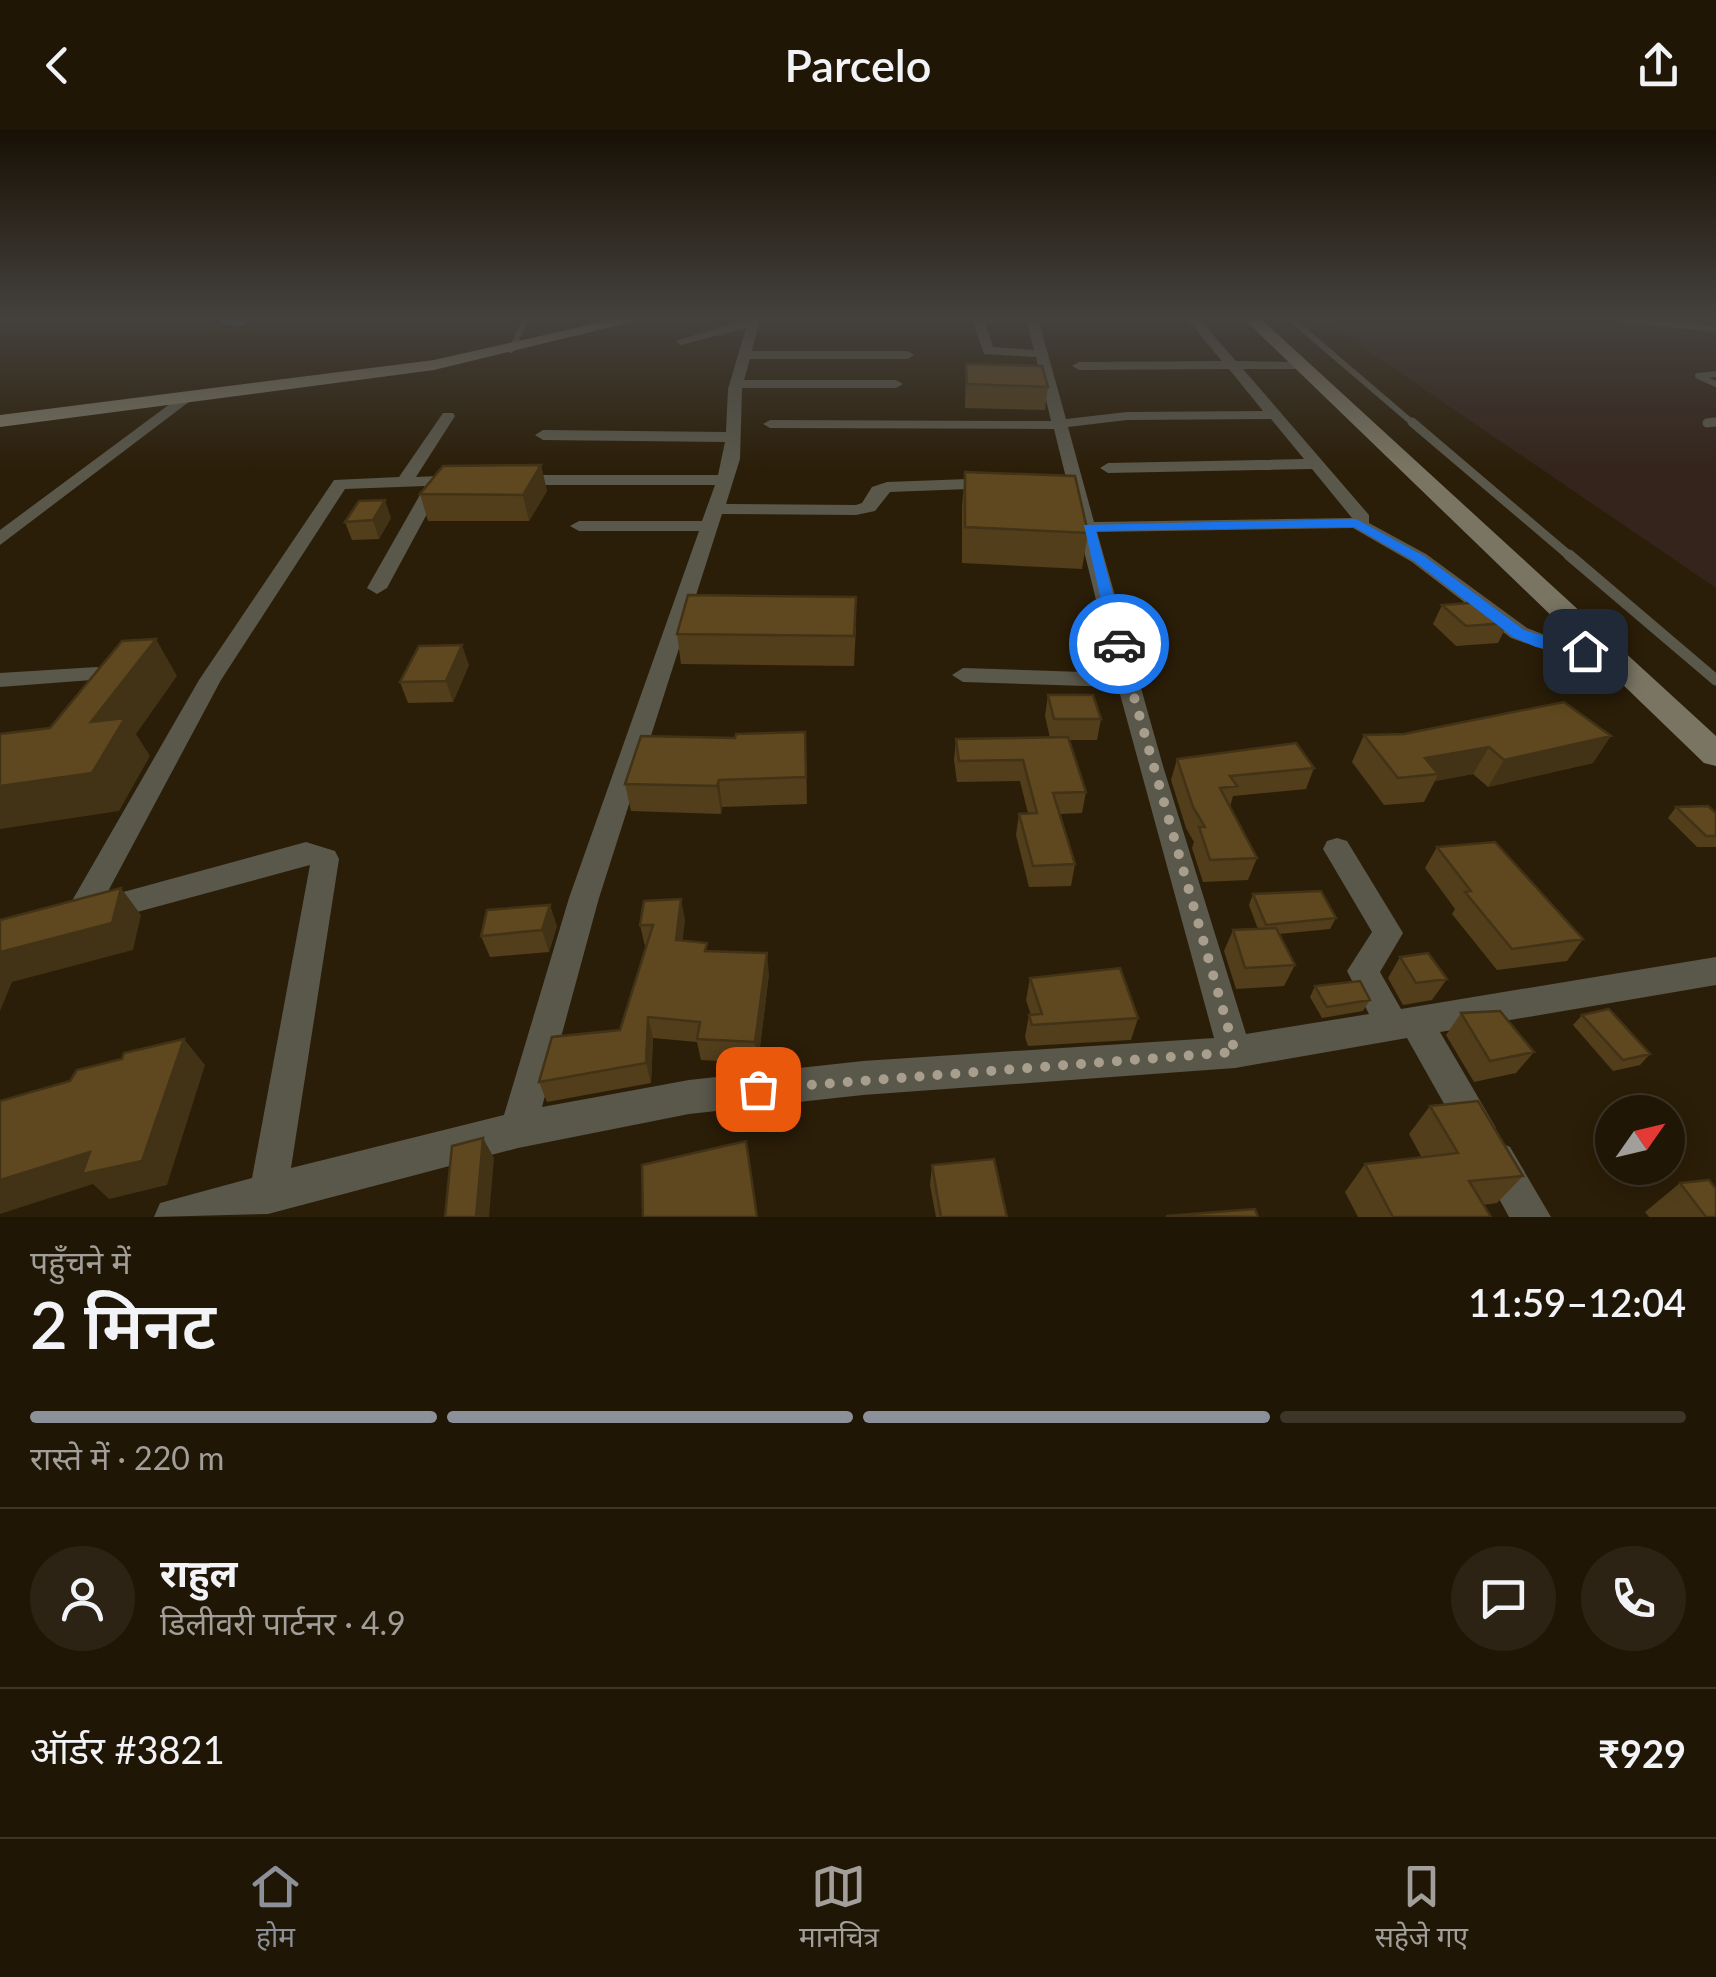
<!DOCTYPE html>
<html lang="hi">
<head>
<meta charset="utf-8">
<style>
  body { margin:0; font-family:Lato,"Noto Sans Devanagari",sans-serif; background:#2d2314; color:#f1f3f6; height:100vh; display:flex; flex-direction:column; font-size:38px; white-space:nowrap }
  * { box-sizing:border-box; margin:0 }
  p { font-size:32px; color:#a29f9b }
  .icon { flex:none; width:55px; height:55px; fill:none; stroke:currentColor; stroke-width:2; stroke-linecap:round; stroke-linejoin:round }
  .map { position:relative; height:1087px; overflow:hidden }
  .drawer { display:flex; flex-direction:column; background:#201606; flex:1 }
  .drawer>* { flex:none }
  .needle { width:65px; rotate:56deg }
  .fabs { position:absolute; left:1595px; top:965px; display:grid; gap:20px }
  .fabs a { display:grid; place-items:center; width:90px; height:90px; border-radius:50%; background:#201606; box-shadow:0 5px 25px #0003,0 0 0 2px #3d3528; font-size:50px }
  .pin { position:absolute; display:grid; place-items:center; width:85px; height:85px; color:#fff; margin:-42px; border-radius:20px; box-shadow:0 5px 15px #0006 }
  .courier { position:absolute; display:grid; place-items:center; width:100px; height:100px; margin:-50px; border:8px solid #1a73e8; border-radius:50%; background:#fff; color:#222; box-shadow:0 2px 12px #0007 }
  .overview em { font-style:normal; font-weight:600 }
  .overview div { display:flex; flex-direction:column-reverse }
  .overview { display:flex; align-items:center; justify-content:space-between; height:170px; padding:0 30px }
  h1 { font-size:65px; font-weight:600; line-height:75px }
  .bar { display:grid; grid-template-columns:repeat(4,1fr); gap:15px 10px; align-content:center; height:120px; padding:0 30px }
  .bar i { height:12px; border-radius:8px; background:#3d3528 }
  .bar .active { background:#8c9099 }
  .bar p { grid-column:span 4 }
  .line { display:flex; align-items:center; gap:25px; padding:0 30px; border-top:2px solid #3d3528 }
  .line div { flex:1 }
  .round { display:grid; place-items:center; flex:none; width:105px; height:105px; border-radius:52px; background:#2d2314 }
  header { display:flex; justify-content:space-between; align-items:center; height:130px; padding:0 30px; background:#201606; font-size:45px; font-weight:600 }
  .tabs { display:flex; justify-content:space-around; align-items:center; height:140px; border-top:2px solid #3d3528; background:#201606; font-size:28px; color:#a29f9b }
  .tabs a { display:grid; justify-items:center; gap:5px }
  .tabs .active { color:#8c9099 }
  .map>svg:first-child { display:block }
</style>
</head>
<body>
<header><svg class="icon" aria-label="back" viewBox="0 0 24 24"><path d="M15 5l-7 7 7 7"/></svg>Parcelo<svg class="icon" aria-label="share" viewBox="0 0 24 24"><path d="M12 15V3M7 8l5-5 5 5M5 13v7h14v-7"/></svg></header>
<div class="map">
<svg width="1716" height="1087" viewBox="0 0 1716 1087">
  <rect width="100%" height="100%" fill="#2b1e08"/>
  <path fill="#34241b" d="M1321 189H1716V458Z"/>
  <g fill="none" stroke-linecap="round" stroke-linejoin="round">
    <path fill="#327274" fill-rule="evenodd" d="M217 189H253L241 196 220 194Z"/>
    <path stroke="#5a574b" stroke-width="6" d="M1291 189 1415 295
      M1616 189 1716 199
      M511 220 526 189
      M1716 244 1698 246 1716 254
      M1707 293 1716 292"/>
    <path stroke="#5a574b" stroke-width="9" d="M1412 292 1572 428
      M1707 293 1715 292"/>
    <path stroke="#5a574b" stroke-width="11" d="M1569 425 1716 550"/>
    <path fill="#5a574b" fill-rule="evenodd" d="M748 189H760L752 221H908L914 225 908 229H750L744 250H896L903 254 896 258H742L740 329 726 374 856 375 862 373 872 357 887 352 995 348 1003 353 995 358 890 362 875 381 856 385 722 384 599 768 542 977 689 950 863 931 1214 908 1118 557 963 552 952 545 963 538 1114 543 1054 299 770 298 763 294 770 290 1051 291 1036 227 984 224 972 189H1166L1160 192H1039L1066 289 1127 282 1263 281 1229 239 1079 240 1072 236 1079 232 1222 231 1187 189H1199L1236 231 1304 232 1306 235 1299 239H1243L1369 385V393L1426 424 1527 498 1566 513 1615 519 1618 524 1607 531 1563 526 1511 508 1412 432 1353 398 1097 402 1163 636 1246 904 1369 884 1347 841 1372 802 1323 719 1327 711 1337 708 1347 711 1403 803 1380 842 1401 879 1716 827V855L1440 902 1496 998 1491 1011 1478 1016 1465 1011 1407 908 1235 938 863 965 689 984 518 1018 268 1084 154 1087 160 1073 252 1048 310 735 104 791 94 788 91 794 80 797 69 794 65 785 69 776 199 550 334 350 399 347 443 283H453L455 286 416 347 462 345 470 350 468 354 442 356 387 458 377 464 367 458 425 356 345 359 221 550 105 767 306 712 335 721 339 729 291 1038 504 985 569 768 699 401H579L570 396 579 391H702L715 355H514L506 350 514 345H718L725 312 543 310 535 305 543 300 726 302 728 259 746 198 681 215 675 211ZM985 192H1027L1034 220 993 217ZM1271 289 1304 329 1108 333 1100 338 1108 343 1312 339 1352 388 1094 392 1068 297 1127 290Z
      M186 262 198 265 0 415V400Z
      M97 537 108 544 105 549 0 557V543Z
      M1497 1011 1510 1017 1551 1087H1509L1478 1030 1484 1017Z"/>
    <path fill="#7a7563" fill-rule="evenodd" d="M615 189H644L434 240 0 297V285L434 230Z
      M1244 189H1261L1716 606V636L1704 633Z"/>
  </g>
  <path fill="#523e1b" d="M966 234 1048 257 1045 280 965 278Z
    M541 335 547 361 529 391H428L420 364Z
    M965 342 1088 403 1082 439 962 433V376Z
    M391 388 379 409 352 410 345 392Z
    M1442 475 1508 493 1498 513 1456 516 1433 494Z
    M856 496 854 536 681 534 677 504Z
    M469 535 453 572 408 573 400 552Z
    M1048 565 1101 589 1097 610H1069L1086 662 1082 683 1060 684 1075 734 1071 756 1029 757 1016 705 1019 684 1028 683 1020 651 957 652 954 630 956 609 1050 608 1045 586Z
    M1404 604 1593 633 1488 657 1473 644 1435 651 1424 672 1384 675 1352 632 1364 605Z
    M806 629 807 674 722 677 721 684 631 681 625 654Z
    M1177 629 1314 638 1306 659 1233 666 1230 677 1257 728 1248 750 1203 752 1192 718 1194 712 1186 698 1171 650Z
    M1676 677 1716 683V717H1697L1668 688Z
    M1437 717 1583 809 1567 831 1497 840 1452 784 1455 779 1425 738Z
    M1253 764 1336 788 1330 799 1279 804 1295 835 1284 856 1236 859 1224 821 1233 800 1258 799 1249 775Z
    M685 790 682 811 769 844 758 933 701 930 697 912 653 908 651 953 547 972 539 952 620 900 646 816H645L640 795Z
    M557 796 549 822 490 827 481 806Z
    M1400 827 1447 849 1432 870 1403 875 1388 848Z
    M1030 848 1138 888 1131 910 1028 916 1025 907 1029 885H1031L1026 870Z
    M1315 856 1370 870 1363 881 1322 888 1310 867Z
    M1461 883 1534 922 1516 943 1474 952 1446 905Z
    M1582 885 1650 924 1640 935 1613 941 1573 895Z
    M1430 976 1523 1046 1497 1073 1483 1075 1491 1087H1358L1345 1062 1365 1034 1422 1028 1409 1004Z
    M932 1035 1007 1087H936L930 1055Z
    M1680 1053 1716 1087H1649L1645 1082Z"/>
  <path fill="#423216" d="M541 335 547 361 529 391 523 365Z
    M385 370 391 388 379 409 373 390Z
    M156 509 177 546 136 604 150 626 119 681 0 699V656L91 592Z
    M462 515 469 535 453 572 446 551Z
    M1611 606 1593 633 1488 657 1504 630Z
    M1489 617 1473 644 1435 651 1438 644 1425 628Z
    M719 650 722 677 721 684 717 656Z
    M121 758 141 785 133 820 12 852 0 881V822Z
    M681 769 685 790 680 831 676 810Z
    M550 775 557 796 549 822 542 800Z
    M767 823 769 844 758 933 755 912Z
    M648 887 653 908 651 953 646 933Z
    M184 909 205 935 167 1055 109 1069 93 1054 0 1084V1050L90 1022Z
    M483 1008 494 1028 489 1087H476Z"/>
  <path fill="#5f481f" stroke="#423216" stroke-width="2.5" d="M966 234 1042 236 1048 257 967 254Z
    M541 335 523 365 420 364 443 336Z
    M965 342 1075 346 1088 403 965 397Z
    M385 370 373 390 345 392 359 371Z
    M688 465 856 467 854 506 677 504Z
    M1484 472 1508 493 1466 496 1442 475Z
    M156 509 91 592 125 588 92 643 0 656V604L50 598 122 511Z
    M462 515 446 551 400 552 419 516Z
    M1048 565H1093L1101 589H1054Z
    M1564 572 1611 606 1504 630 1489 617 1425 628 1438 644 1398 648 1364 605 1404 604Z
    M805 602 806 647 719 650 717 656 625 654 641 606 735 608 736 604Z
    M1068 607 1086 662 1053 663 1075 734 1033 736 1019 684 1037 683 1023 630 959 631 956 609Z
    M1296 613 1314 638 1230 646 1237 656 1220 658 1257 728 1210 730 1199 697H1205L1193 677 1177 629Z
    M1708 676 1716 683V706H1706L1676 677Z
    M1495 712 1583 809 1512 819 1465 762 1471 761 1437 717Z
    M121 758 112 793 0 822V790Z
    M1321 761 1336 788 1266 795 1253 764Z
    M681 769 676 810 707 813 705 821 767 823 755 912 697 909 700 892 648 887 646 933 539 952 552 907 620 900 653 795H640L644 771Z
    M550 775 542 800 481 806 487 780Z
    M1276 798 1295 835 1245 838 1233 800Z
    M1428 823 1447 849 1416 853 1400 827Z
    M1120 838 1138 888 1032 895 1029 885 1042 884 1030 848Z
    M1360 851 1370 870 1327 877 1315 856Z
    M1609 879 1650 924 1623 930 1582 885Z
    M1500 881 1534 922 1490 931 1461 883Z
    M184 909 142 1031 82 1044 90 1022 0 1050V971L70 951 77 940 122 929 124 923Z
    M1478 971 1523 1046 1469 1051 1491 1087H1393L1365 1034 1458 1023 1430 976Z
    M483 1008 476 1087H445L452 1016Z
    M746 1011 757 1087H643L642 1035Z
    M994 1029 1007 1087H941L932 1035Z
    M1709 1050 1716 1059V1087H1706L1680 1053Z
    M1255 1079 1258 1087 1166 1086Z"/>
  <linearGradient id="sky" x2="0" y2="1"><stop stop-color="#181004"/><stop offset="0.55" stop-color="#44413d"/><stop offset="1" stop-color="#44413d" stop-opacity="0"/></linearGradient>
  <rect width="1716" height="341" fill="url(#sky)"/>
  <path fill="#1a73e8" d="M1356 389 1424 426 1524 500 1593 521 1585 526 1536 517 1513 507 1414 431 1354 397 1096 401 1126 514 1119 519 1111 514 1084 395Z"/>
  <g fill="none" stroke-linecap="round" stroke-linejoin="round">
    <path stroke="#a89e8e" stroke-width="10" stroke-dasharray="0 18" d="M758 959 1235 922 1119 514"/>
  </g>
</svg>
<div class="fabs">
<a><svg class="needle" viewBox="-14 -14 28 28"><path d="M0-13l5 13h-10z" fill="#e53935"/><path d="M0 13l5-13h-10z" fill="#a29f9b"/></svg></a>
</div>
<div class="pin" style="left:758px;top:959px;background:#ea580c"><svg class="icon" aria-label="bag" viewBox="0 0 24 24"><path d="M5 8h14l-1 12H6zM9 8a3 3 0 0 1 6 0"/></svg></div>
<div class="pin" style="left:1585px;top:521px;background:#1f2937"><svg class="icon" aria-label="home" viewBox="0 0 24 24"><path d="M3 11l9-7 9 7M6 9v11h12V9"/></svg></div>
<div class="courier" style="left:1119px;top:514px"><svg class="icon" aria-label="car" viewBox="0 0 24 24"><path d="M5 17H2v-5l4-1 3-4h7l3 4 3 1v5h-3M9 17h6M6 11h13"/><circle cx="7" cy="17" r="2"/><circle cx="17" cy="17" r="2"/></svg></div>
</div>
<section class="drawer">
<div class="overview"><div><h1>2 मिनट</h1><p>पहुँचने में</p></div><em>11:59–12:04</em></div>
<div class="bar"><i class="active"></i><i class="active"></i><i class="active"></i><i></i><p>रास्ते में · 220 m</p></div>
<div class="line" style="height:180px"><a class="round"><svg class="icon" aria-label="person" viewBox="0 0 24 24"><circle cx="12" cy="8" r="4"/><path d="M4 21q1-7 8-7t8 7"/></svg></a><div><b>राहुल</b><p>डिलीवरी पार्टनर · 4.9</p></div><a class="round"><svg class="icon" aria-label="chat" viewBox="0 0 24 24"><path d="M4 5h16v11H9l-5 4z"/></svg></a><a class="round"><svg class="icon" aria-label="phone" viewBox="0 0 24 24"><path d="M5 4h4l2 5-3 2q2 4 5 5l2-3 5 2v4C11 20 4 13 5 4z"/></svg></a></div>
<div class="line" style="height:130px"><div>ऑर्डर #3821</div><b>₹929</b></div>
</section>
<nav class="tabs">
<a class="active"><svg class="icon" aria-label="home" viewBox="0 0 24 24"><path d="M3 11l9-7 9 7M6 9v11h12V9"/></svg>होम</a>
<a><svg class="icon" aria-label="map" viewBox="0 0 24 24"><path d="M3 6l6-2 6 2 6-2v14l-6 2-6-2-6 2zM9 4v14M15 6v14"/></svg>मानचित्र</a>
<a><svg class="icon" aria-label="saved" viewBox="0 0 24 24"><path d="M7 4h10v16l-5-4-5 4z"/></svg>सहेजे गए</a>
</nav>
</body>
</html>
